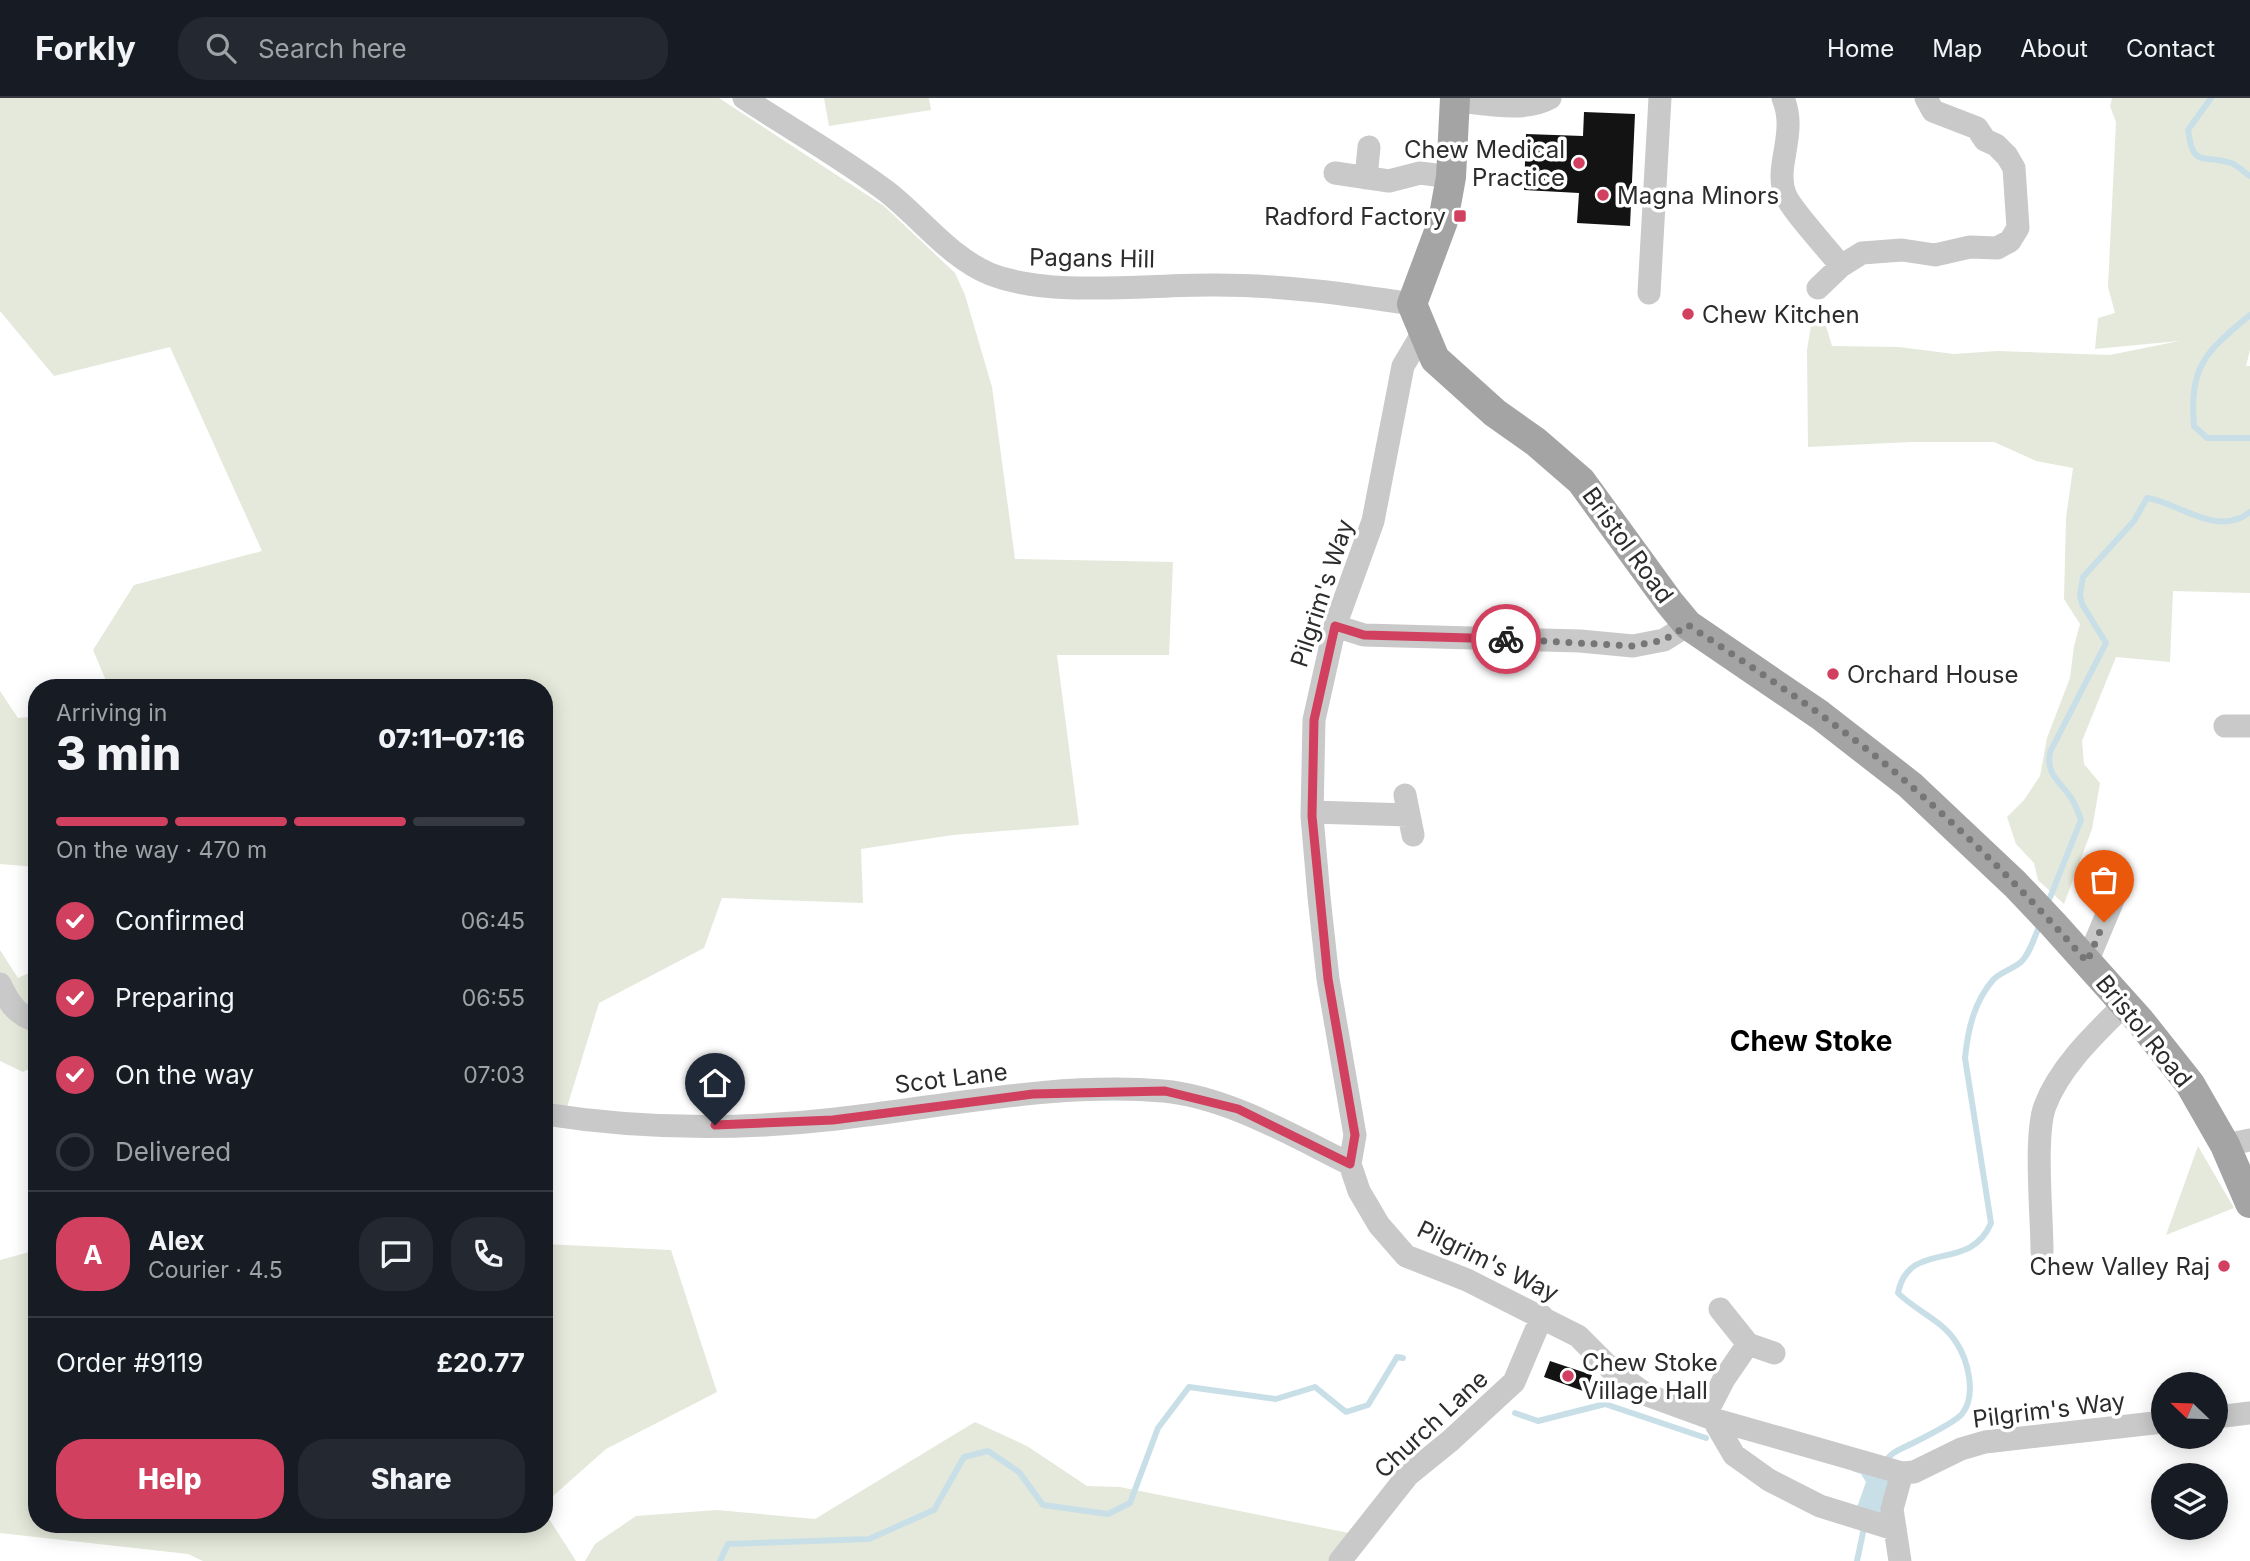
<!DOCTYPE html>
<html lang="en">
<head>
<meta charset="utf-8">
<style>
  body { margin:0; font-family:Inter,sans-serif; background:#242831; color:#f1f3f6; height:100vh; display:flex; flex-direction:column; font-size:26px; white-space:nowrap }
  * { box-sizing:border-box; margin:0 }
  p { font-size:23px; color:#9ea1a6 }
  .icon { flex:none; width:38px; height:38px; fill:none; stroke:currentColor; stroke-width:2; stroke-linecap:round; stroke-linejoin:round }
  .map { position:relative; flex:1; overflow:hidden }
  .sheet { position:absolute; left:28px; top:581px; width:525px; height:854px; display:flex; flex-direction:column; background:#171b24; border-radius:28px; box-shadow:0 4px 18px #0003 }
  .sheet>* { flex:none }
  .needle { width:46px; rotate:293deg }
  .tools { position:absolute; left:2151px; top:1274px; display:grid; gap:14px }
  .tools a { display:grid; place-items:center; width:77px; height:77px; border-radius:50%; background:#171b24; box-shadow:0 4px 18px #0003; font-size:35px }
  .pin { position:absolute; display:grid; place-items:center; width:60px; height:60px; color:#fff; margin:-72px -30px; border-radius:50% 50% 50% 0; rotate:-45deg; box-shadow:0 0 7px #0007 }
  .pin .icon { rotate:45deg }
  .courier { position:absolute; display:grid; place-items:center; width:70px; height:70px; margin:-35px; border:5px solid #d2405f; border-radius:50%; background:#fff; color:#222; box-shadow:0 2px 9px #0007 }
  .head em { font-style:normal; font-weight:800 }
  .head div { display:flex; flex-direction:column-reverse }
  .head { display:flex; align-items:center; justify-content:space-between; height:119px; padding:0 28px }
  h1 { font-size:46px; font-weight:800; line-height:52px }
  .bar { display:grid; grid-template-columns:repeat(4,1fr); gap:10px 7px; align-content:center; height:84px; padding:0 28px }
  .bar i { height:9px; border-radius:5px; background:#363941 }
  .bar .current { background:#d2405f }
  .bar p { grid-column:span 4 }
  .line { display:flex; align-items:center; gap:18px; padding:0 28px; border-top:2px solid #363941 }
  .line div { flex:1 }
  .round { display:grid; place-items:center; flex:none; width:74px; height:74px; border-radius:28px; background:#242831 }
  ol { padding:0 28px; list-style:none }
  li { display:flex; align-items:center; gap:21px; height:77px }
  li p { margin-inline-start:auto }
  li .icon { padding:7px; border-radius:50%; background:#d2405f; color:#fff; stroke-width:4 }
  li:last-child { color:#9ea1a6 }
  li i { width:38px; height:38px; border:4px solid #363941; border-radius:50% }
  .button { display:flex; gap:14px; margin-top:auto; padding:14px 28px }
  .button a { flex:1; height:80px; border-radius:28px; background:#d2405f; color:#fff; font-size:28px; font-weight:800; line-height:80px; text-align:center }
  .button a+a { background:#242831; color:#f1f3f6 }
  header { display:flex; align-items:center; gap:42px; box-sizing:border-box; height:98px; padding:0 35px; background:#171b24; border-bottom:2px solid #363941 }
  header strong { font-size:33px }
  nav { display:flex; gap:38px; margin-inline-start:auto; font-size:24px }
  .search { width:490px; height:63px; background:#242831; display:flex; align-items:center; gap:18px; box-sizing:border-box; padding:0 24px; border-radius:28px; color:#9ea1a6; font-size:26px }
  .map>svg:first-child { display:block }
</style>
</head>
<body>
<header>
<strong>Forkly</strong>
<div class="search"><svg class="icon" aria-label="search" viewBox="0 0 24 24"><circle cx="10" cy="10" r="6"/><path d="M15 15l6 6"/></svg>Search here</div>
<nav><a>Home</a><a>Map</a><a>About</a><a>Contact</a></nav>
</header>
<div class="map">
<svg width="2250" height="1463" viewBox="0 0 2250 1463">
  <rect width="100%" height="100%" fill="#fff"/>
  <path fill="#e4e9db" d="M0 0H719L884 108 955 175 965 197 992 289 1015 461 1173 464 1169 557H1057L1079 727 953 737 861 751 863 805 722 800 704 850 599 905 564 1019 544 1016V590H109L93 552 134 487 262 453 170 249 54 278 0 213Z
    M824 0H929L931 12 829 28Z
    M2112 0H2250V252L2246 268H2250V495L2173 493 2170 564 2116 559 2082 643 2084 666 2100 685 2092 731 2064 806 2038 782 2034 765 2016 746 2007 719 2024 702 2040 678 2047 640 2070 580 2074 548 2080 526 2064 501 2066 420 2073 370 2036 363 1994 344H1911L1808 349 1807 252 1811 227 1826 228 1832 248 1899 249 1954 256 1997 253 2110 257 2179 243 2095 251 2098 220 2115 215 2108 189 2116 24 2110 8Z
    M0 593 18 620 37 618V769L0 766Z
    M0 852 18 880 37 871V967L23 974 0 963Z
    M2198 1048 2234 1110 2166 1137Z
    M544 1146 671 1152 717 1294 606 1351 544 1406Z
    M37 1152V1426H544V1413L576 1463H203L188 1456 0 1435V1162Z
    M975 1324 1027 1348 1087 1388 1120 1389 1349 1435 1329 1463H585L595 1446 636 1418 717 1412 815 1421Z"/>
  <path fill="#c9dfe7" d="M1855 1366 1887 1378 1892 1387 1883 1426 1855 1415 1866 1384 1861 1376 1852 1373Z"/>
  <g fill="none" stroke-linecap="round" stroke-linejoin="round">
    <path stroke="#c9dfe7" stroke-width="6" d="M2211 0 2188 32C2193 71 2203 56 2231 65 2237 67 2244 74 2250 78
      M2250 217C2206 254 2189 267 2194 328L2207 340H2250
      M2047 807 2081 722C2078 714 2075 704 2069 697 2057 681 2046 675 2050 654L2106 545 2082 506 2080 497 2083 479 2134 423 2147 400C2180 405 2217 440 2250 414
      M1515 1315 1538 1323 1605 1306 1706 1340
      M1885 1365C1890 1354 1901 1351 1911 1346 1923 1340 1954 1325 1962 1316 1977 1297 1968 1262 1956 1244 1942 1222 1916 1213 1898 1195 1909 1140 1970 1176 1991 1125L1965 960C1968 931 1974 904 1993 882 2000 874 2013 871 2021 864 2031 854 2035 837 2041 824
      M720 1463 728 1446 869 1441 934 1412 964 1359 988 1353 1019 1374 1043 1407 1108 1416 1130 1405 1158 1330 1189 1289 1276 1301 1315 1289 1346 1314 1368 1307 1397 1259 1403 1260
      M1857 1463 1865 1425"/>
  </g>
  <path fill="#131313" d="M1584 14 1635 16 1630 128 1577 125 1579 95 1524 92 1526 36 1583 38Z
    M1550 1263 1592 1277 1586 1294 1544 1279Z"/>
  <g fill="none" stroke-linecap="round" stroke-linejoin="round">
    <path stroke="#c9c9c9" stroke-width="23" d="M744 0C791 31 841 59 886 93 920 119 949 159 990 176 1050 200 1150 186 1216 187 1282 187 1347 196 1412 206
      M1783 0C1798 36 1774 67 1785 96 1789 109 1830 154 1841 168L1818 190
      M1455 3C1484 5 1523 15 1550 0
      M1335 75 1389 83 1420 75 1451 79
      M1366 80 1369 49
      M1841 168 1862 155 1902 152 1935 157 1970 149 1997 150 2010 143 2018 130 2014 70 2007 58 1996 47 1985 42 1977 30 1933 13 1926 0
      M1649 195 1660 0
      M1422 236 1403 268 1373 423 1335 528 1314 622 1312 718 1319 799 1328 881 1355 1037 1350 1066 1359 1093 1379 1127 1406 1158 1467 1182 1578 1238 1612 1272 1647 1297 1713 1321 1902 1375 1914 1374 1961 1351 1985 1344 2163 1324
      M1335 528 1364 537 1580 543 1633 548 1664 542 1688 527
      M2225 628H2250
      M1405 697 1413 737
      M1312 714 1409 717
      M2087 864 2121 783
      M0 886C9 905 16 917 37 923
      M544 1016C639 1031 740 1032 836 1021 944 1009 1054 984 1163 993 1228 999 1293 1038 1350 1066
      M2225 1047 2250 1042
      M2042 1153C2042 1118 2034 1037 2045 1008 2060 968 2096 935 2125 906
      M1720 1211 1748 1246 1774 1255
      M1705 1318 1724 1281 1748 1246
      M2216 1319 2250 1315
      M1713 1321 1734 1357 1769 1382 1820 1408 1894 1431
      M1340 1463 1408 1377 1450 1343 1514 1284 1542 1218
      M1900 1463 1892 1411 1902 1375"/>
    <path stroke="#a4a4a4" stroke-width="30" d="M1455 0 1451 79 1443 123 1412 206 1435 261 1495 315 1536 344 1581 383 1669 504 1688 527 1820 617 1910 687 2015 786 2053 826 2140 923 2190 986 2225 1047 2250 1105"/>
  </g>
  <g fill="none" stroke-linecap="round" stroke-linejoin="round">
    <path stroke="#767676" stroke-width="7" stroke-dasharray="0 12.6" d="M1506 541 1633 548 1664 542 1688 527C1764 577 1843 628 1911 688 1974 743 2033 802 2087 864L2104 824"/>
    <path stroke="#d2405f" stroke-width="9" d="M715 1027 833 1022 1033 996 1165 993 1238 1011 1350 1066 1355 1037 1328 881 1312 718 1314 622 1335 528 1364 537 1506 541"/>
  </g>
  <g fill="#d2405f" stroke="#fff" stroke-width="2.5">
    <circle cx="1579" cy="65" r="7"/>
    <circle cx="1603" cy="97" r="7"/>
    <rect x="1453" y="111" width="14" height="14" rx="3.5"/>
    <circle cx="1688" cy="216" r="7"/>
    <circle cx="1833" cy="576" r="7"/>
    <circle cx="2224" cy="1168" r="7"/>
    <circle cx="1568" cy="1278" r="7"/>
  </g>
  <g text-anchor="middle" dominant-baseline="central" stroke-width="7" stroke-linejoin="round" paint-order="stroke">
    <g font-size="24" fill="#2c2c2c" stroke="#fff" text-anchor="start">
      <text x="1565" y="51" text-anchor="end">Chew Medical<tspan x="1565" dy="28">Practice</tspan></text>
      <text x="1617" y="97">Magna Minors</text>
      <text x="1446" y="118" text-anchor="end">Radford Factory</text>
      <text x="1702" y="216">Chew Kitchen</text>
      <text x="1847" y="576">Orchard House</text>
      <text x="2210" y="1168" text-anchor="end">Chew Valley Raj</text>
      <text x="1582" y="1264">Chew Stoke<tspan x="1582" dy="28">Village Hall</tspan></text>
    </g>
    <g font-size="24" fill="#2c2c2c" stroke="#fff">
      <text transform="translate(1092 160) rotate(1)">Pagans Hill</text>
      <text transform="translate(1628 447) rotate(54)">Bristol Road</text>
      <text transform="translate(1322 495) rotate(-72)">Pilgrim's Way</text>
      <text transform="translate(2144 933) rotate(51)">Bristol Road</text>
      <text transform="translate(951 980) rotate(-7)">Scot Lane</text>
      <text transform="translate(1488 1163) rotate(26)">Pilgrim's Way</text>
      <text transform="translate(2049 1312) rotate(-7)">Pilgrim's Way</text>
      <text transform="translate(1431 1326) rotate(-43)">Church Lane</text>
    </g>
    <g font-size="28" font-weight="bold" fill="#000" stroke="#fff">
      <text x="1811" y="943">Chew Stoke</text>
    </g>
  </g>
</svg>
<div class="tools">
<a><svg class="needle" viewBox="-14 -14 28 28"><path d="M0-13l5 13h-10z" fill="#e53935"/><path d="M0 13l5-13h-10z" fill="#9ea1a6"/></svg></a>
<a><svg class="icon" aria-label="layers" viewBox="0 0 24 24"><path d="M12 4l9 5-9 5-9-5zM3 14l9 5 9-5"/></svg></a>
</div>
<div class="pin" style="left:2104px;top:824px;background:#ea580c"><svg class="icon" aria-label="bag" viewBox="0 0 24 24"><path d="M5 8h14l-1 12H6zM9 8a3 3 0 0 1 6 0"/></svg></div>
<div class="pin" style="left:715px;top:1027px;background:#1f2937"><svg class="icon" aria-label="home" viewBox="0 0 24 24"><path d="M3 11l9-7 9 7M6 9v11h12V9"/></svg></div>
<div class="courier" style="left:1506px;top:541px"><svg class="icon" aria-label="bike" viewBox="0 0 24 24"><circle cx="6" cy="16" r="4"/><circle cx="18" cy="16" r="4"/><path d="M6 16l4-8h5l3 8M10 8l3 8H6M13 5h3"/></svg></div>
<section class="sheet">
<div class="head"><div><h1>3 min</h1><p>Arriving in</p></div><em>07:11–07:16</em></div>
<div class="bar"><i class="current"></i><i class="current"></i><i class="current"></i><i></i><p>On the way · 470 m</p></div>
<ol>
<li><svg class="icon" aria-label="check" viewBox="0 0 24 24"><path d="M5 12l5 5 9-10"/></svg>Confirmed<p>06:45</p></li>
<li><svg class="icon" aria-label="check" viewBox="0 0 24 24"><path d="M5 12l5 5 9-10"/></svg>Preparing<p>06:55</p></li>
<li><svg class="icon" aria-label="check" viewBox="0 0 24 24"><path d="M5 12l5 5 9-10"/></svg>On the way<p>07:03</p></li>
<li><i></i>Delivered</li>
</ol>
<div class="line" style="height:126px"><b class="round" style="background:#d2405f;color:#fff">A</b><div><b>Alex</b><p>Courier · 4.5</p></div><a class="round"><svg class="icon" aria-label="chat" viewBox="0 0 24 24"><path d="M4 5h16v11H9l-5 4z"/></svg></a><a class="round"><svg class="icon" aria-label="phone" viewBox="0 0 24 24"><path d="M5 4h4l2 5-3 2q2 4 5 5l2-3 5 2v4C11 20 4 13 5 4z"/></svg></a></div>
<div class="line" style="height:91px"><div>Order #9119</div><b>£20.77</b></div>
<div class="button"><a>Help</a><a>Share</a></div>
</section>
</div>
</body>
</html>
